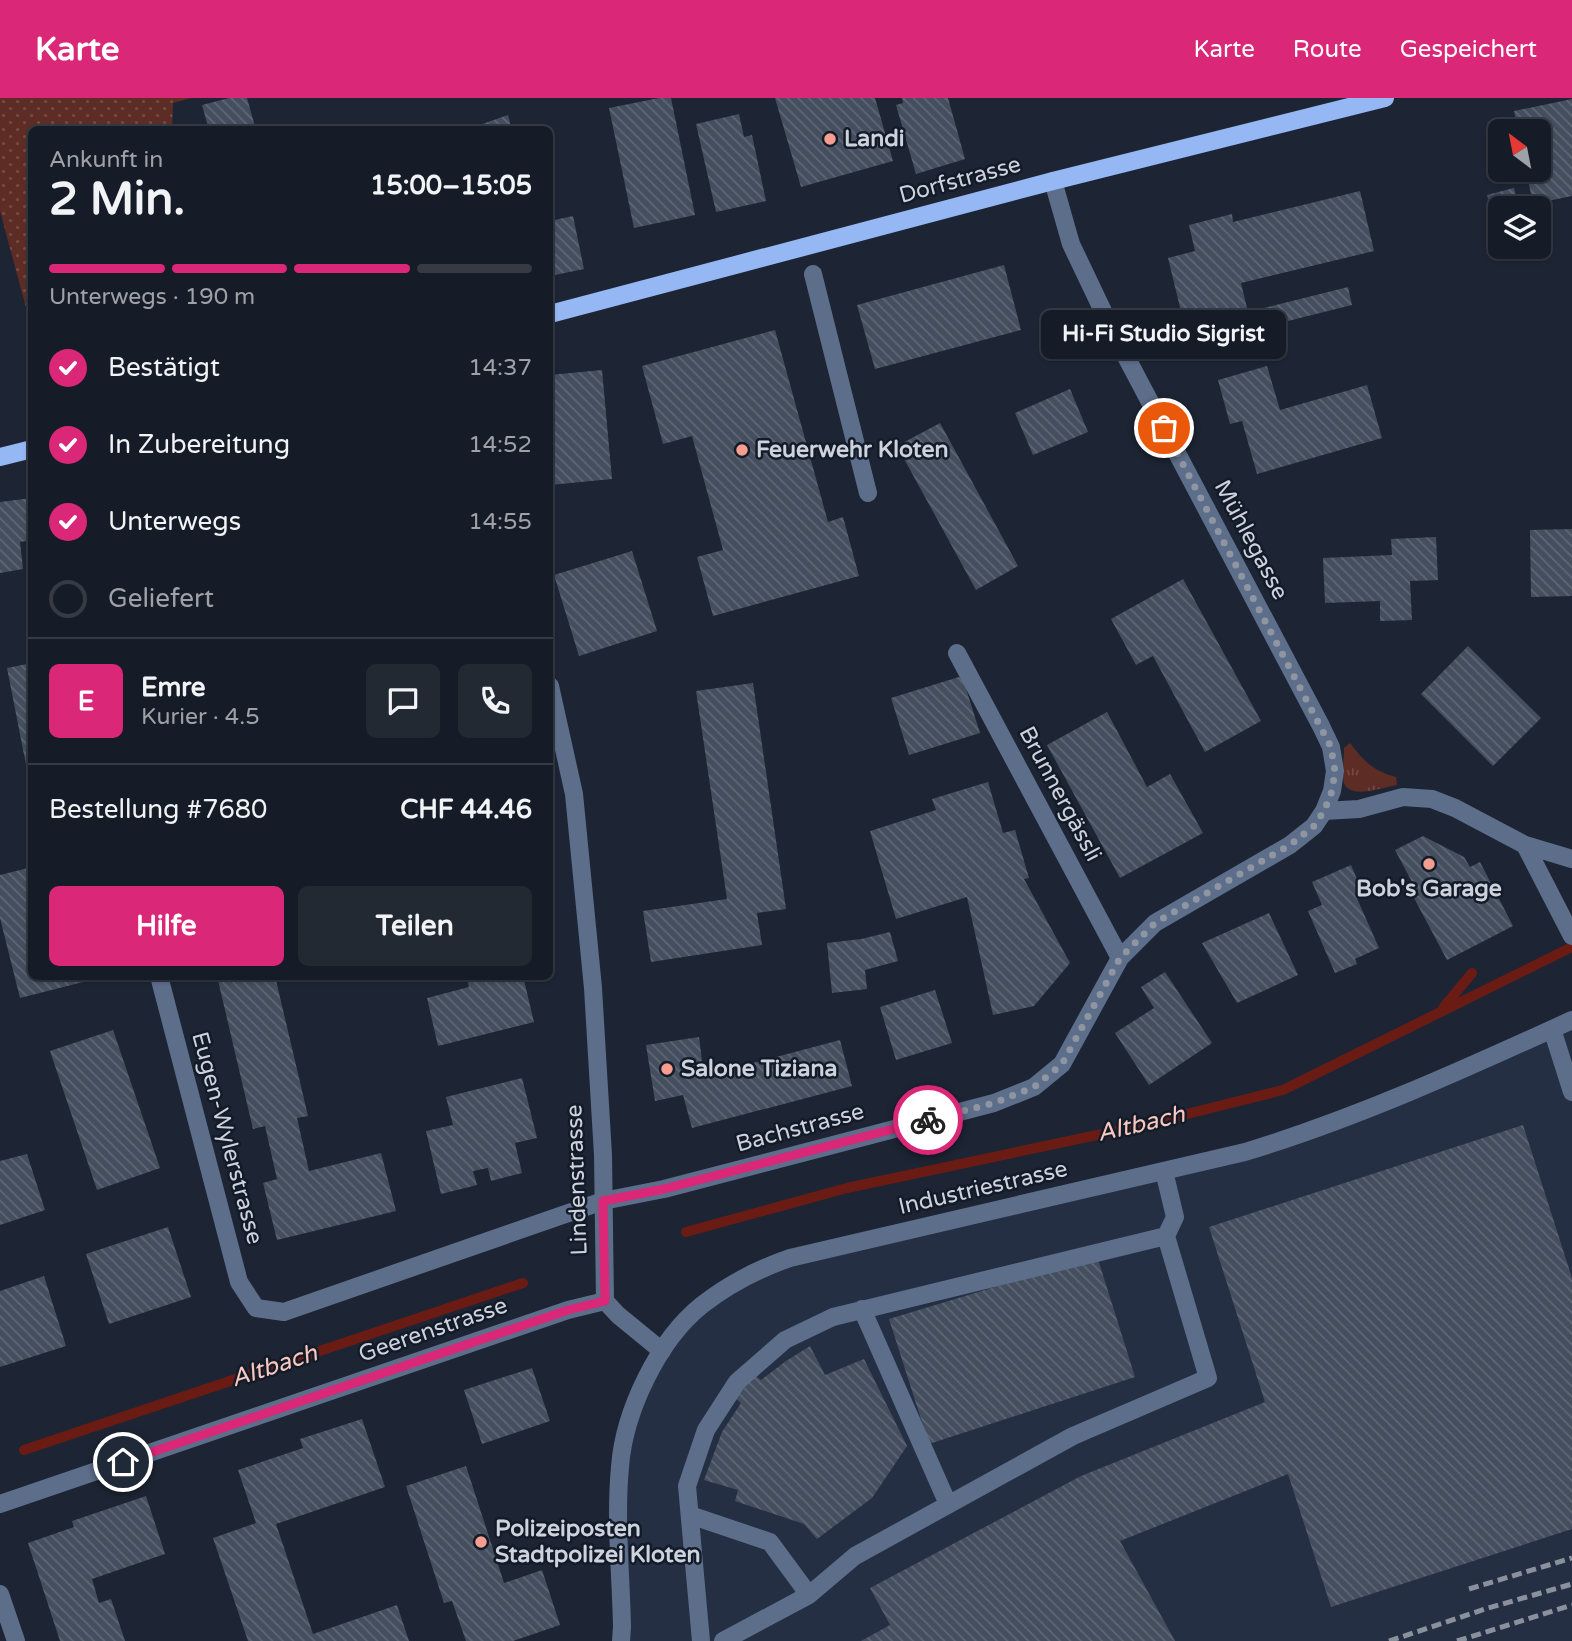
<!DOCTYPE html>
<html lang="de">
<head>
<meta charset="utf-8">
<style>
  body { margin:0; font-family:"Varela Round",sans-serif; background:#232933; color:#f1f3f6; height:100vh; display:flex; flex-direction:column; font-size:26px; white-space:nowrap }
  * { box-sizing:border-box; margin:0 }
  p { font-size:23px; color:#9ea1a7 }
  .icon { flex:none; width:38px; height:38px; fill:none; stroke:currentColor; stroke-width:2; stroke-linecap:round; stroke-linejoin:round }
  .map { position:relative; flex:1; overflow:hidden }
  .side { position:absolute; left:28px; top:28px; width:525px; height:854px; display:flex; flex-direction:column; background:#161c27; border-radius:10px; box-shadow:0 2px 5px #0004,0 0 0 2px #353a44 }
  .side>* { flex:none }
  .needle { width:46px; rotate:328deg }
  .controls { position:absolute; left:1488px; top:21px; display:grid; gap:14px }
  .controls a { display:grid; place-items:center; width:63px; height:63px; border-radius:10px; background:#161c27; box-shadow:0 2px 5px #0004,0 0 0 2px #353a44; font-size:35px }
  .pin { position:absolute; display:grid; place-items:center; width:60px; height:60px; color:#fff; margin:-30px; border:4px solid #fff; border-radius:50%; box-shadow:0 2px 7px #0007 }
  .courier { position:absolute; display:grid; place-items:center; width:70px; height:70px; margin:-35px; border:5px solid #db2777; border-radius:50%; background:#fff; color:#222; box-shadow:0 2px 9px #0007 }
  .bubble { position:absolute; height:49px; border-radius:10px; background:#161c27; box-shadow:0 2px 5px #0004,0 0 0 2px #353a44; font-size:23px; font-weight:700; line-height:49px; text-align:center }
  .overview em { font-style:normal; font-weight:700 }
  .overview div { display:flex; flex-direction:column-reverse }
  .overview { display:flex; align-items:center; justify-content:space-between; height:119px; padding:0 21px }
  h1 { font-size:46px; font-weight:700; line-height:52px }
  .bar { display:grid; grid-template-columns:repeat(4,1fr); gap:10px 7px; align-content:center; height:84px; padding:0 21px }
  .bar i { height:9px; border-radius:5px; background:#353a44 }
  .bar .active { background:#db2777 }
  .bar p { grid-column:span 4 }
  .line { display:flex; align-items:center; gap:18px; padding:0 21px; border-top:2px solid #353a44 }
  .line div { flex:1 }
  .round { display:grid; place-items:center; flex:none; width:74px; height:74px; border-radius:10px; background:#232933 }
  ol { padding:0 21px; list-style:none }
  li { display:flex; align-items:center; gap:21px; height:77px }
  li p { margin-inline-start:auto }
  li .icon { padding:7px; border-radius:50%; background:#db2777; color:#fff; stroke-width:4 }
  li:last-child { color:#9ea1a7 }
  li i { width:38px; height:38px; border:4px solid #353a44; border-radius:50% }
  .primary-button { display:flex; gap:14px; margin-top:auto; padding:14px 21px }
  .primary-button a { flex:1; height:80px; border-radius:10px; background:#db2777; color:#fff; font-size:28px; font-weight:700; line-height:80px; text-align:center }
  .primary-button a+a { background:#232933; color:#f1f3f6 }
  header { display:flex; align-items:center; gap:42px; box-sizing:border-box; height:98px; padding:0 35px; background:#db2777; color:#fff }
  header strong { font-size:33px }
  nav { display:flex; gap:38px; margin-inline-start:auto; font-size:24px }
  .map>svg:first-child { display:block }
</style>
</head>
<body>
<header>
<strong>Karte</strong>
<nav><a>Karte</a><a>Route</a><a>Gespeichert</a></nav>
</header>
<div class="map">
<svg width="1572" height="1543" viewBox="0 0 1572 1543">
  <defs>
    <pattern id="grass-dots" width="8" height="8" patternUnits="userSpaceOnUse" patternTransform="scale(1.75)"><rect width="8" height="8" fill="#5d2c25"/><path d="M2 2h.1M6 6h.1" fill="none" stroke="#734a44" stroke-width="1.8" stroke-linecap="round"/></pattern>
    <pattern id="park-tufts" width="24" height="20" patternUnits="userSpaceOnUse" patternTransform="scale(1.75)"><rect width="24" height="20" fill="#5d2c25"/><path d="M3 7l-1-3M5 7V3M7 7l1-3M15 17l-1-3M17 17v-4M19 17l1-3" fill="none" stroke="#734a44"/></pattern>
    <pattern id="building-back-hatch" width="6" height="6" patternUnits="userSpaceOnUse" patternTransform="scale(1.75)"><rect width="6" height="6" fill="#444e5e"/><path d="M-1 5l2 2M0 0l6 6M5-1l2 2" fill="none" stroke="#5e6775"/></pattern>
  </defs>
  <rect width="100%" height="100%" fill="#1d2534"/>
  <path fill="#242f43" d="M1572 922V1543H621L620 1367 662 1253 744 1179 1245 1054Z"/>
  <path fill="url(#grass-dots)" d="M0 0H191L173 5 172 31 32 32 31 228 0 113Z"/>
  <path fill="url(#park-tufts)" d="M1350 645C1364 664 1374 673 1396 679L1397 687C1384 689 1350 702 1344 685 1342 677 1344 659 1344 650Z"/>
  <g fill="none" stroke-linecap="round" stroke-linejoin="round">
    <path stroke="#6a1c14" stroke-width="10" d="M1443 910 1472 875
      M686 1134 847 1090 1135 1029 1283 992 1572 849
      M24 1352 523 1185"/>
  </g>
  <path fill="url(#building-back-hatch)" d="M229 0H247L256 32H209L202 7Z
    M659 0H671L695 117 634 130 609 10Z
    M775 0H875L893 63 801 89Z
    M902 0H948L965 61 916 76 896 7 903 5Z
    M1572 1V98L1533 106 1526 72H1538V33H1518L1514 13Z
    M739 16 744 39 752 37 766 103 716 114 696 26Z
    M508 17 512 32H468V31Z
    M1514 90 1519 110H1500L1499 143 1487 97Z
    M1360 93 1374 153 1241 185 1255 244 1192 259 1168 160 1195 153 1189 127 1232 116 1233 124Z
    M573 118 584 171 550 178V123Z
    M1500 149H1521V150L1502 155Z
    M1004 167 1021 232 875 271 857 207Z
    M1348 189 1352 207 1264 229 1260 211Z
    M775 232 828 424 843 419 859 478 713 518 697 459 723 452 692 338 663 346 642 268Z
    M1267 268 1280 312 1367 287 1382 340 1257 376 1242 323 1230 326 1218 282Z
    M602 272 612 381 550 387V277Z
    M1070 291 1088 334 1033 357 1015 315Z
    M940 325 1018 468 976 492 897 348Z
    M32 400V442L20 444 23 471 0 475V404Z
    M1572 431V498L1531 499 1530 432Z
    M1436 439 1438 482 1410 483 1412 522 1380 523V503L1325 505 1323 460 1392 457 1391 441Z
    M632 453 657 533 579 558 554 477Z
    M1183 481 1261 623 1205 654 1153 558 1136 567 1111 521Z
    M1468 548 1541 620 1493 668 1421 596Z
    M32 565V687H30L7 570Z
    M962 578 980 635 909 657 891 600Z
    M753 585 786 811 757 815 762 847 651 864 643 813 727 801 696 593Z
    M1107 614 1147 689 1170 676 1203 735 1120 780 1047 647Z
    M988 684 1003 735 1015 732 1029 780 1024 781 1070 865 1034 908 993 917 967 799 896 821 870 733 936 712 932 701Z
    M1423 738 1464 759 1470 769 1480 764 1513 828 1447 862 1414 800 1419 797 1395 752Z
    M1351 767 1362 793 1355 796 1379 850 1355 861 1357 866 1335 875 1308 813 1322 807 1312 784Z
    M32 769V878H86L87 883 20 900 0 820V777Z
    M1269 815 1298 877 1237 905 1202 845Z
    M890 834 898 863 865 872 867 891 832 895 827 845 861 841Z
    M1165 874 1212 945 1149 987 1115 935 1154 910 1141 889Z
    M217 878H275L308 1018 297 1020 309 1073 381 1055 396 1113 277 1142 263 1085 277 1081 265 1028 253 1031Z
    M466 878H523L534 924 438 948 427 900 469 889Z
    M935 892 952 945 896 962 880 909Z
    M113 932 160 1070 97 1092 50 953Z
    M699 939 704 978 840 942 852 988 692 1030 683 997 655 1003 646 947Z
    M522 980 537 1040 515 1045 522 1075 491 1083 488 1070 473 1073 477 1087 441 1096 426 1033 453 1027 446 999Z
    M1523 1027 1572 1180V1431L1331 1509 1288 1376 1120 1443 1175 1543H861L890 1527 870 1490 1081 1378 1265 1304 1209 1129Z
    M27 1056 45 1112 0 1127V1063Z
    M168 1129 191 1199 109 1226 86 1156Z
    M1097 1158 1135 1279 929 1346 889 1221Z
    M44 1178 66 1248 0 1269V1193Z
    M810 1248 825 1277 864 1261 907 1348 872 1400 817 1441 804 1426 735 1403 738 1392 704 1382 722 1334 741 1305 734 1299 753 1276 761 1282 786 1263Z
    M532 1270 550 1323 482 1346 464 1292Z
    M362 1321 385 1389 276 1426 313 1536 397 1507 409 1543H248L213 1440 256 1425 238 1372 303 1350 300 1341Z
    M466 1368 504 1485 542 1472 560 1527 513 1543H466L452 1503 444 1505 406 1388Z
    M146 1398 165 1456 92 1481 99 1505 111 1501 125 1543H60L28 1445 74 1429 72 1423Z"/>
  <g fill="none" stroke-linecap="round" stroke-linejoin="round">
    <path stroke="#5d6e8b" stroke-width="18" d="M813 176 868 395
      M957 555 1120 860
      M550 588 574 696 593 890 603 1057 605 1203 618 1217 662 1253
      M1324 713 1359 711 1403 699 1432 701 1455 710 1525 747 1572 761
      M1525 747 1572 838
      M159 878 239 1184 256 1210 284 1214 603 1103 664 1091 994 1005 1034 989 1062 966 1120 860 1155 825 1290 747 1314 728 1324 713 1332 693 1335 673 1331 649 1321 628 1112 232 1071 146 1053 83
      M1552 931 1572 994
      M862 1211 948 1406
      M0 1406 568 1212 605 1203
      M690 1417 770 1444 809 1497
      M0 1496 16 1543
      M621 1543 622 1529C621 1476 615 1422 620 1369 624 1314 658 1242 702 1207 729 1186 758 1171 790 1160L1245 1054C1357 1020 1465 971 1572 922
      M701 1543 687 1388 706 1332 737 1284 785 1242 833 1219 1166 1138
      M723 1543 809 1497 855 1458 1073 1338 1208 1280 1166 1138 1175 1119 1164 1073"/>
    <path stroke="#95b7f4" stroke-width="18" d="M550 216 1053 83 1385 0
      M0 359 32 351"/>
    <path stroke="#8a919d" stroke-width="5" stroke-dasharray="10 5" stroke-linecap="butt" d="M1469 1491 1572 1460
      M1389 1543 1485 1511 1572 1486
      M1457 1543 1572 1507"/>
  </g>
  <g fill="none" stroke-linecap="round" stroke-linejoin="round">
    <path stroke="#8f96a2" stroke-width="7" stroke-dasharray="0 12.6" d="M928 1022 994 1005 1034 989 1062 966 1120 860 1155 825 1290 747 1314 728 1324 713 1332 693 1335 673 1331 649 1164 330"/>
    <path stroke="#db2777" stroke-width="9" d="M123 1364 568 1212 605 1203 603 1103 664 1091 928 1022"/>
  </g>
  <g fill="#f59d8f" stroke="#131b29" stroke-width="2.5">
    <circle cx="830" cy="41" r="7"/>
    <circle cx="742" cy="352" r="7"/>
    <circle cx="1429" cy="766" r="7"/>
    <circle cx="667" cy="971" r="7"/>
    <circle cx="481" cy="1444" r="7"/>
  </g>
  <g text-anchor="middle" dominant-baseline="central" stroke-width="5" stroke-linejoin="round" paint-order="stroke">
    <g font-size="23" font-weight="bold" fill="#cdd3dd" stroke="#131b29" text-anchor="start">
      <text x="844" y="41">Landi</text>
      <text x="756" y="352">Feuerwehr Kloten</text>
      <text x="1429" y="791" text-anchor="middle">Bob's Garage</text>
      <text x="681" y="971">Salone Tiziana</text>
      <text x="495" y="1431">Polizeiposten<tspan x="495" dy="26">Stadtpolizei Kloten</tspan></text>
    </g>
    <g font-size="23" fill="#cdd3dd" stroke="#131b29">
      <text transform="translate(960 82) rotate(-15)">Dorfstrasse</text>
      <text transform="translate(1251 442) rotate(62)">Mühlegasse</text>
      <text transform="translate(1060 696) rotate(62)">Brunnergässli</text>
      <text transform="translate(800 1030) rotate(-15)">Bachstrasse</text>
      <text transform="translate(227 1040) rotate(75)">Eugen-Wylerstrasse</text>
      <text transform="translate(577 1082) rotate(-92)">Lindenstrasse</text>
      <text transform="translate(983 1090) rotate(-13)">Industriestrasse</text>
      <text transform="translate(433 1232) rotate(-19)">Geerenstrasse</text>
    </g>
    <g font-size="24" font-style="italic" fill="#f9c8c0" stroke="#131b29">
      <text transform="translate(1141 1026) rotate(-13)">Altbach</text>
      <text transform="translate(274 1268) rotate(-18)">Altbach</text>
    </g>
  </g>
</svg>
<div class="controls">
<a><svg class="needle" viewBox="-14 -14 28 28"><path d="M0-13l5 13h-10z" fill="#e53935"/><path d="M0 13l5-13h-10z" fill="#9ea1a7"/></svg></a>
<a><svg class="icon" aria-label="layers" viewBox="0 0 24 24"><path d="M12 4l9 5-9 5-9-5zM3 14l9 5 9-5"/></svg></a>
</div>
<div class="pin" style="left:1164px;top:330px;background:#ea580c"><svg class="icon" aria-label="bag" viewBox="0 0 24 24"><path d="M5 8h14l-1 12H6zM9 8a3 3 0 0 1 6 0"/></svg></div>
<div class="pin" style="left:123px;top:1364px;background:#1f2937"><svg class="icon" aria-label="home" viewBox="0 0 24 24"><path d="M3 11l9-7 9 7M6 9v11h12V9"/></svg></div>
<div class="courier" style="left:928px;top:1022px"><svg class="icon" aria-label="bike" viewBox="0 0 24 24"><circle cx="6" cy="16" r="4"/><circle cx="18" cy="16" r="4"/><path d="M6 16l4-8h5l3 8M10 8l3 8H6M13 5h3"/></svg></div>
<div class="bubble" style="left:1041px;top:212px;width:245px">Hi-Fi Studio Sigrist</div>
<section class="side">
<div class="overview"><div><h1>2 Min.</h1><p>Ankunft in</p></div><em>15:00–15:05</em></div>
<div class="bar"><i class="active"></i><i class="active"></i><i class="active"></i><i></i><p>Unterwegs · 190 m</p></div>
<ol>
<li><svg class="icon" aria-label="check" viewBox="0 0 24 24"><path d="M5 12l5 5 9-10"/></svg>Bestätigt<p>14:37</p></li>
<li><svg class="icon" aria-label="check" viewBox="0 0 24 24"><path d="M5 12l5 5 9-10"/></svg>In Zubereitung<p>14:52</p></li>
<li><svg class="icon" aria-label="check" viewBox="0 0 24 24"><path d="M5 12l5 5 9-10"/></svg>Unterwegs<p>14:55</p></li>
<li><i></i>Geliefert</li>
</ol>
<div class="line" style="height:126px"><b class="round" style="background:#db2777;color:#fff">E</b><div><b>Emre</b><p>Kurier · 4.5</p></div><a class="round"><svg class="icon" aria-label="chat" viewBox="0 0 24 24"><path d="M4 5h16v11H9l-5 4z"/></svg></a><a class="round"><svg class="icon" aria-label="phone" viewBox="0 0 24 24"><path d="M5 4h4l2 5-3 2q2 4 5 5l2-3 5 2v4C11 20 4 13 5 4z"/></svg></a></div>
<div class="line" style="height:91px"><div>Bestellung #7680</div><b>CHF 44.46</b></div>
<div class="primary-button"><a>Hilfe</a><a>Teilen</a></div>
</section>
</div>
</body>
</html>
